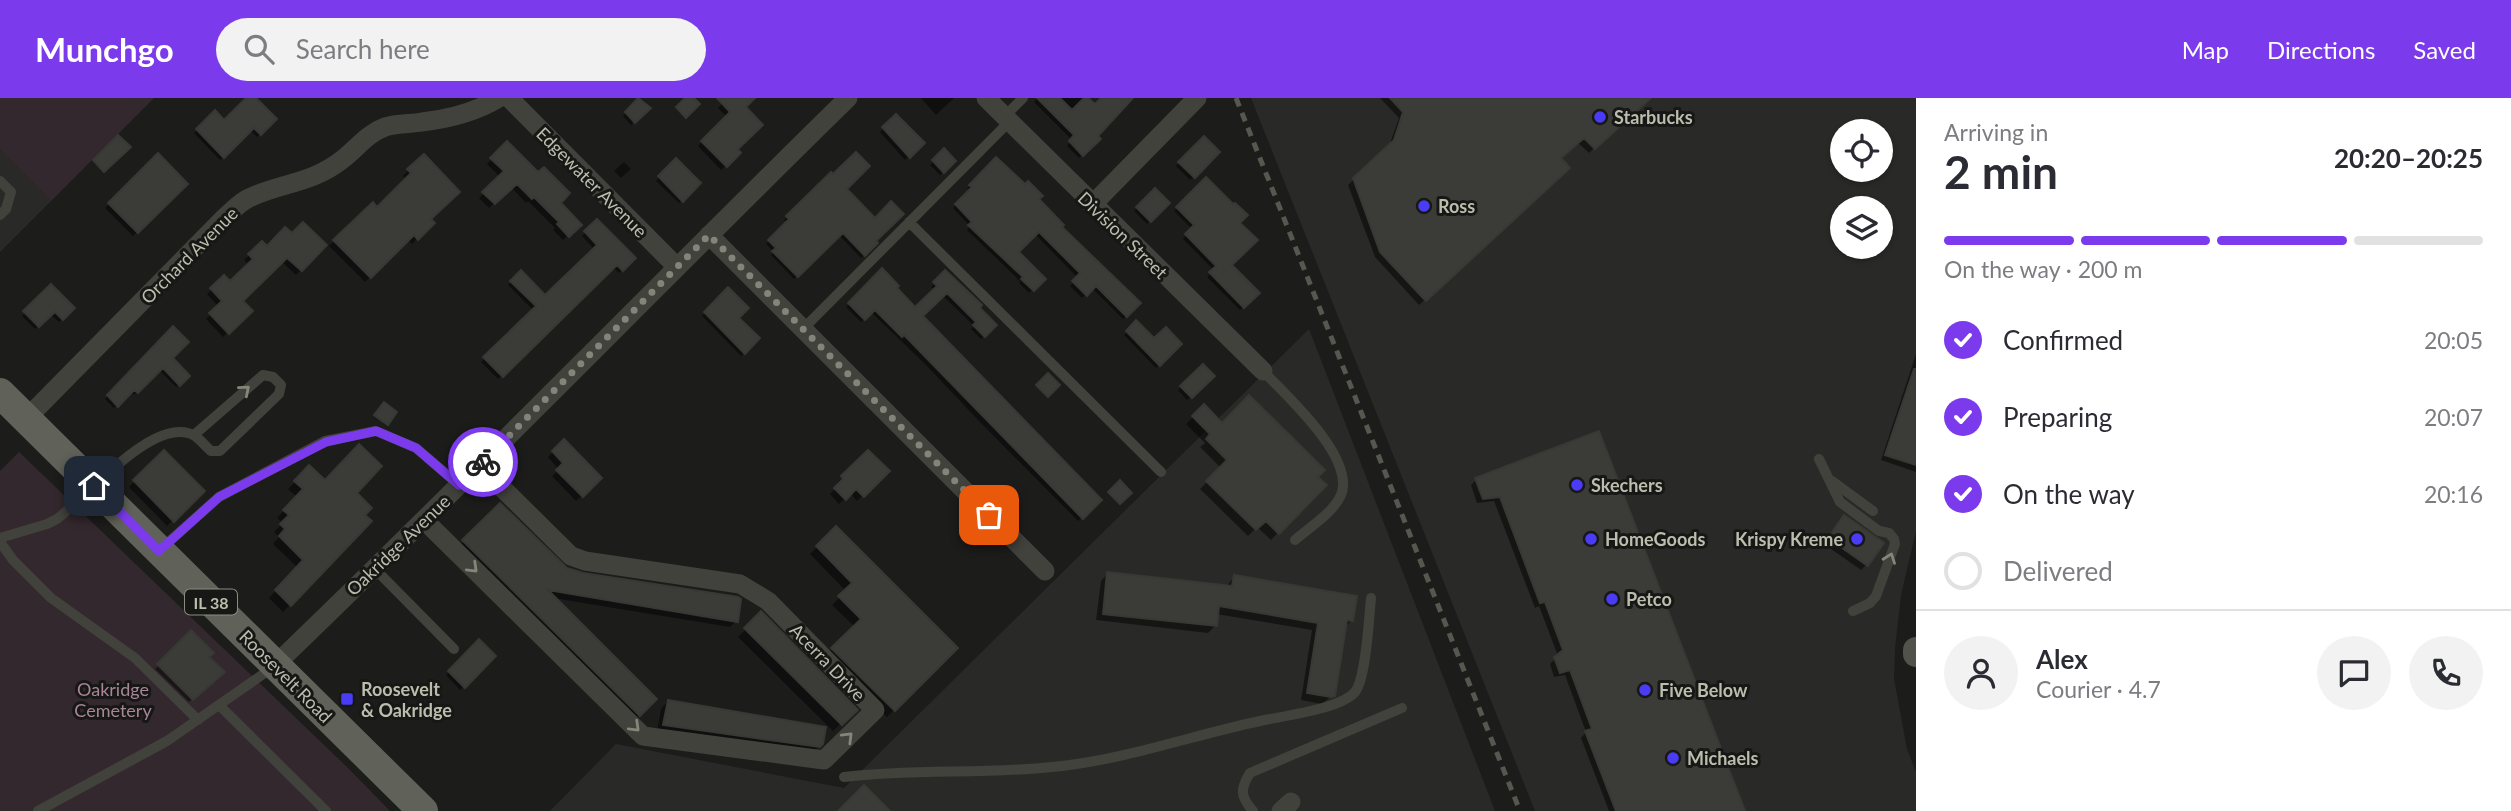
<!DOCTYPE html>
<html lang="en">
<head>
<meta charset="utf-8">
<style>
  body { margin:0; font-family:Lato,sans-serif; background:#f2f2f3; color:#2b2b33; height:100vh; display:flex; flex-direction:column; font-size:26px; white-space:nowrap }
  * { box-sizing:border-box; margin:0 }
  p { font-size:23px; color:#7c7c81 }
  .icon { flex:none; width:38px; height:38px; fill:none; stroke:currentColor; stroke-width:2; stroke-linecap:round; stroke-linejoin:round }
  .map { position:relative; flex:1; overflow:hidden }
  .sheet { display:flex; flex-direction:column; background:#fff; width:595px }
  .sheet>* { flex:none }
  .buttons { position:absolute; left:1830px; top:21px; display:grid; gap:14px }
  .buttons a { display:grid; place-items:center; width:63px; height:63px; border-radius:50%; background:#fff; box-shadow:0 2px 5px #0004; font-size:35px }
  .pin { position:absolute; display:grid; place-items:center; width:60px; height:60px; color:#fff; margin:-30px; border-radius:14px; box-shadow:0 4px 10px #0006 }
  .courier { position:absolute; display:grid; place-items:center; width:70px; height:70px; margin:-35px; border:5px solid #7c3aed; border-radius:50%; background:#fff; color:#222; box-shadow:0 2px 9px #0007 }
  .head em { font-style:normal; font-weight:700 }
  .head div { display:flex; flex-direction:column-reverse }
  .head { display:flex; align-items:center; justify-content:space-between; height:119px; padding:0 28px }
  h1 { font-size:46px; font-weight:700; line-height:52px }
  .bar { display:grid; grid-template-columns:repeat(4,1fr); gap:10px 7px; align-content:center; height:84px; padding:0 28px }
  .bar i { height:9px; border-radius:5px; background:#e1e1e2 }
  .bar .on { background:#7c3aed }
  .bar p { grid-column:span 4 }
  .line { display:flex; align-items:center; gap:18px; padding:0 28px; border-top:2px solid #e1e1e2 }
  .line div { flex:1 }
  .round { display:grid; place-items:center; flex:none; width:74px; height:74px; border-radius:37px; background:#f2f2f3 }
  ol { padding:0 28px; list-style:none }
  li { display:flex; align-items:center; gap:21px; height:77px }
  li p { margin-inline-start:auto }
  li .icon { padding:7px; border-radius:50%; background:#7c3aed; color:#fff; stroke-width:4 }
  li:last-child { color:#7c7c81 }
  li i { width:38px; height:38px; border:4px solid #e1e1e2; border-radius:50% }
  header { display:flex; align-items:center; gap:42px; box-sizing:border-box; height:98px; padding:0 35px; background:#7c3aed; color:#fff }
  header strong { font-size:33px }
  nav { display:flex; gap:38px; margin-inline-start:auto; font-size:24px }
  .search { width:490px; height:63px; background:#f2f2f3; display:flex; align-items:center; gap:18px; box-sizing:border-box; padding:0 24px; border-radius:38px; color:#7c7c81; font-size:26px }
  main { display:flex; flex:1; min-height:0 }
  .map>svg:first-child { display:block }
</style>
</head>
<body>
<header>
<strong>Munchgo</strong>
<div class="search"><svg class="icon" aria-label="search" viewBox="0 0 24 24"><circle cx="10" cy="10" r="6"/><path d="M15 15l6 6"/></svg>Search here</div>
<nav><a>Map</a><a>Directions</a><a>Saved</a></nav>
</header>
<main>
<div class="map">
<svg width="1916" height="713" viewBox="0 0 1916 713">
  <rect width="100%" height="100%" fill="#1c1d1b"/>
  <path fill="#292a27" fill-rule="evenodd" d="M1251 0H1916V433L1901 497 1895 550 1894 581 1907 651 1916 674V713H1535ZM1843 33H1881V72H1843ZM1843 110H1881V149H1843Z
    M0 52 51 103 0 154Z
    M1309 231 1495 713H550L616 646 844 690Z"/>
  <path fill="#33282d" d="M0 0H154L51 103 0 52Z
    M19 354 350 672 390 713H0V373Z"/>
  <path fill="#0007" d="M248 0H254L275 21 257 39 250 32 220 62 194 35 215 15 224 24Z
    M727 0H752L743 9 735 52 739 55 721 72 698 48 727 19 718 10Z
    M921 0H954L936 17Z
    M1037 0H1086L1095 9 1104 0H1132L1095 38 1098 41 1079 60 1067 48 1072 42 1034 4Z
    M1380 0H1649L1589 55 1577 44 1559 60 1568 70 1419 207 1375 159 1348 87 1389 48 1399 20Z
    M640 1 648 10 631 27 623 18Z
    M896 18 922 45 905 62 880 34Z
    M1204 40 1218 54 1190 82 1176 68Z
    M507 46 538 77 558 105 579 127 563 142 553 132 555 130 528 103 526 105 511 89 489 110 479 100 500 79 487 66Z
    M944 53 954 63 940 77 930 67Z
    M158 58 186 86 133 138 105 110Z
    M424 58 428 122 432 125 412 146 407 141 365 184 329 148 373 107 377 111 407 82 403 78Z
    M996 61 1037 101 1059 129 1139 206 1123 221 1092 190 1082 200 1070 188 1078 180 1035 136 1017 154 1043 181 1029 195 1019 185 1021 184 967 132 970 128 953 110 970 93 967 91Z
    M676 62 699 85 679 105 656 83Z
    M624 64 631 71 621 80 614 73Z
    M831 77 844 91 876 145 861 160 838 136 794 181 771 157 774 154 766 146 787 125 784 122Z
    M1206 81 1230 167 1257 195 1240 212 1207 179 1214 172 1183 141 1192 131 1174 113Z
    M1155 92 1168 105 1147 126 1134 113Z
    M597 123 634 160 619 175 612 169 498 281 481 264 534 213 508 187 521 175 545 200 595 152 582 138Z
    M292 138 324 147 296 177 281 163 240 203 250 213 223 239 206 221 219 209 207 196 224 180 230 186 249 167 244 162 262 145 267 151Z
    M882 173 915 211 935 192 931 189 945 175 994 227 981 241 971 231 974 228 942 197 921 218 1100 402 1078 423 979 323 925 266 871 214 861 224 846 209Z
    M51 188 73 210 59 224 50 216 35 231 22 218Z
    M728 192 736 220 758 240 741 258 702 218Z
    M1136 225 1154 243 1180 246 1156 270 1124 237Z
    M173 231 170 260 188 278 176 289 159 272 134 297 131 293 114 310 105 301Z
    M1916 256V374L1881 362Z
    M1203 268 1213 278 1187 302 1178 292Z
    M1204 309 1222 327 1315 379 1324 387 1271 442 1257 429 1248 438 1200 391 1221 370 1200 349 1205 345 1186 326Z
    M1598 335 1743 713H1609L1581 640 1586 634 1565 577 1554 579 1550 566 1558 558 1539 508 1535 510 1494 403 1477 405 1471 387 1476 382Z
    M564 344 600 380 576 403 552 378 559 372 548 359Z
    M164 354 202 393 167 428 129 389Z
    M868 354 887 373 857 403 850 395 839 406 830 396 839 387 837 385Z
    M309 370 324 385 354 395 362 417 369 423 283 514 269 500 298 470 273 446 279 439 274 434 283 425 277 420 297 399 288 391Z
    M500 408 566 471 736 523 730 529 553 500 654 601 633 623 457 450Z
    M1839 424 1866 467 1861 472 1824 446Z
    M836 430 955 550 887 619 825 558 855 529 832 507 846 493 810 456Z
    M1108 475 1226 489 1234 479 1351 523 1344 530 1333 597 1322 606 1301 602 1312 532 1216 516 1215 528 1208 535 1096 522 1101 483Z
    M761 516 855 612 833 633 738 539Z
    M191 535 206 559 222 574 189 604 155 571Z
    M479 543 494 558 460 592 446 577Z
    M668 603 822 645 811 656 657 634 661 611Z"/>
  <path fill="#3b3c38" stroke="#373935" stroke-width="2" d="M246 0H256L277 21 261 37 254 30 224 60 196 31 215 12 224 22Z
    M638 0 651 10 635 25 625 14Z
    M685 0H694L700 6 686 20 676 9Z
    M717 0H755L746 9 763 27 738 51 741 55 727 69 701 43 730 14Z
    M1037 0H1060L1072 12 1084 0H1088L1095 6 1101 0H1133L1098 38 1101 41 1083 58 1069 43 1074 37Z
    M1390 0H1651L1595 51 1584 40 1561 60 1570 70 1426 203 1380 154 1353 80 1394 42 1403 14Z
    M896 16 925 45 910 60 882 29Z
    M118 37 131 49 104 74 93 62Z
    M1204 38 1220 54 1195 80 1178 64Z
    M507 43 538 74 544 69 570 95 561 105 582 127 569 139 557 126 559 124 534 99 532 101 517 86 495 106 482 94 504 73 490 60Z
    M944 50 956 63 944 75 932 62Z
    M856 54 870 68 847 91 875 120 891 103 904 116 876 143 878 145 865 158 843 135 798 179 772 153 776 150 768 142 789 121 786 118 831 74 833 76Z
    M158 55 188 86 138 135 108 105Z
    M424 56 460 94 431 121 435 125 418 142 414 137 371 180 333 142 373 104 377 109 411 75 407 71Z
    M996 59 1025 86 1028 83 1043 98 1039 101 1064 127 1062 129 1141 205 1127 219 1096 188 1087 198 1072 183 1080 175 1039 134 1019 154 1046 181 1034 193 1021 181 1023 179 968 127 972 124 955 106 972 89 969 87Z
    M676 60 701 85 683 104 658 78Z
    M1206 79 1233 106 1235 105 1248 117 1240 125 1258 142 1232 167 1260 195 1244 210 1209 174 1216 168 1185 136 1194 127 1176 109Z
    M1155 90 1170 105 1151 124 1136 109Z
    M597 121 636 160 623 173 617 167 503 279 483 259 536 208 510 183 521 172 545 197 597 147 584 133Z
    M303 124 327 147 302 173 287 160 243 203 253 213 229 236 209 215 222 203 210 190 224 177 230 183 253 161 248 156 262 143 267 148 285 129 292 135Z
    M882 170 899 188 897 190 915 209 937 188 933 184 945 172 982 207 980 210 997 227 985 239 973 227 976 224 947 195 923 218 1102 402 1083 421 904 237 902 239 875 212 865 222 848 205Z
    M51 186 75 210 63 222 55 214 39 229 23 213Z
    M728 189 749 210 739 220 760 240 745 256 704 214Z
    M1136 222 1154 240 1166 229 1182 246 1160 268 1126 233Z
    M173 228 189 244 173 260 190 278 180 288 163 270 138 295 134 292 118 309 107 297Z
    M1203 266 1215 278 1192 300 1180 288Z
    M1914 271H1916V367L1885 357Z
    M1048 275 1060 287 1048 299 1036 287Z
    M1249 297 1325 372 1318 379 1327 387 1279 436 1266 423 1256 432 1206 383 1227 362 1206 341 1210 336 1192 318 1204 306 1222 325Z
    M384 304 397 314 388 327 374 317Z
    M1599 333 1745 713H1616L1585 633 1592 631 1570 572 1560 575 1554 559 1563 552 1545 504 1540 505 1500 399 1483 401 1475 380Z
    M564 341 602 380 583 399 556 372 563 365 552 353Z
    M359 346 382 368 357 395 372 410 365 417 372 423 291 508 275 492 303 462 279 438 285 431 280 426 289 417 283 412 303 391 294 383 309 367 325 382Z
    M164 352 205 393 174 424 133 382Z
    M868 352 890 373 864 399 856 391 846 402 834 390 843 381 841 378Z
    M1120 382 1132 395 1120 406 1108 394Z
    M500 405 567 470 583 475 738 499 741 501 738 524 548 492 657 601 640 618 462 442Z
    M1844 417 1884 445 1868 468 1828 440Z
    M836 428 958 550 895 613 831 550 861 521 838 498 852 485 816 448Z
    M1107 474 1232 488 1234 477 1357 498 1353 523 1347 522 1335 598 1331 599 1307 595 1318 525 1219 508 1217 528 1103 516Z
    M761 513 858 612 842 627 744 530Z
    M191 532 214 555 209 559 225 574 193 602 157 566Z
    M479 541 496 558 465 590 448 573Z
    M668 602 826 629 823 646 820 649 663 627Z
    M864 687 890 713H838Z"/>
  <g fill="none" stroke-linecap="round" stroke-linejoin="round">
    <path stroke="#41423c" stroke-width="10" d="M1004 19 1023 0
      M0 83 11 94 6 111 0 117
      M909 124 1161 374
      M803 231 1009 24
      M1263 273C1286 297 1356 360 1341 397 1333 415 1310 429 1295 442
      M1819 361 1840 404 1879 433 1889 435 1894 441 1895 446 1876 498 1870 505 1853 513
      M1832 383 1873 413
      M0 440 47 426 57 421C86 399 156 315 195 338 201 342 206 349 211 353H220L279 296 281 287 273 279 263 277 194 337
      M0 444 13 462 51 500 135 560 198 622
      M162 450 219 399 325 343 376 333 416 350 459 387
      M374 470 454 551
      M220 608 326 713
      M844 679C916 670 989 677 1062 668 1129 660 1194 637 1260 623 1282 618 1341 611 1355 594 1366 581 1369 520 1371 500
      M38 713 167 643 272 570
      M1253 713C1240 698 1240 691 1250 675L1402 610"/>
    <path stroke="#41423c" stroke-width="19" d="M509 0 676 168
      M986 0 1263 273
      M1092 107 1197 0
      M709 137 1045 473
      M26 321 224 120C232 113 240 104 249 100 282 84 310 87 343 61 357 50 368 35 385 29 397 25 410 26 422 24 449 21 476 14 499 0
      M424 422 643 638 824 662 875 612 768 503 740 486 585 463 571 458 480 368
      M275 567C469 381 656 188 848 0
      M1281 713 1291 704"/>
    <path stroke="#51524a" stroke-width="26" d="M1916 552V556"/>
    <path stroke="#606158" stroke-width="30" d="M0 295 423 713"/>
    <path stroke="#56574f" stroke-width="5" stroke-dasharray="9 7" stroke-linecap="butt" d="M1236 0 1520 713"/>
  </g>
  <defs><path id="oneway-chevron" d="M-2-3.5L2.5 0L-2 3.5" fill="none" stroke-width="1.6" stroke-linecap="round" stroke-linejoin="round" transform="scale(1.75)"/></defs>
  <g stroke="#84867a">
    <use href="#oneway-chevron" transform="translate(245 292) rotate(-41)"/>
    <use href="#oneway-chevron" transform="translate(1890 460) rotate(-70)"/>
    <use href="#oneway-chevron" transform="translate(473 470) rotate(44)"/>
    <use href="#oneway-chevron" transform="translate(635 629) rotate(44)"/>
    <use href="#oneway-chevron" transform="translate(848 639) rotate(-45)"/>
  </g>
  <g fill="none" stroke-linecap="round" stroke-linejoin="round">
    <path stroke="#83857a" stroke-width="7" stroke-dasharray="0 12.6" d="M483 364 709 137 989 417"/>
    <path stroke="#7c3aed" stroke-width="9" d="M94 388 159 453 219 399 326 344 376 333 416 350 459 387 483 364"/>
  </g>
  <g fill="#4a3cf4" stroke="#171816" stroke-width="2.5">
    <circle cx="1600" cy="19" r="7"/>
    <circle cx="1424" cy="108" r="7"/>
    <circle cx="1577" cy="387" r="7"/>
    <circle cx="1591" cy="441" r="7"/>
    <circle cx="1857" cy="441" r="7"/>
    <circle cx="1612" cy="501" r="7"/>
    <circle cx="1645" cy="592" r="7"/>
    <rect x="340" y="594" width="14" height="14" rx="3.5"/>
    <circle cx="1673" cy="660" r="7"/>
  </g>
  <g text-anchor="middle" dominant-baseline="central" stroke-width="6" stroke-linejoin="round" paint-order="stroke">
    <rect fill="#171816" stroke="#8a8c80" stroke-width="2" x="185" y="491.5" width="52" height="25" rx="5"/>
    <g font-size="16" font-weight="bold" fill="#bbbdad">
      <text x="211" y="504">IL 38</text>
    </g>
    <g font-size="18" font-weight="bold" fill="#bbbdad" stroke="#171816" text-anchor="start">
      <text x="1614" y="19">Starbucks</text>
      <text x="1438" y="108">Ross</text>
      <text x="1591" y="387">Skechers</text>
      <text x="1605" y="441">HomeGoods</text>
      <text x="1843" y="441" text-anchor="end">Krispy Kreme</text>
      <text x="1626" y="501">Petco</text>
      <text x="361" y="591">Roosevelt<tspan x="361" dy="21">&amp; Oakridge</tspan></text>
      <text x="1659" y="592">Five Below</text>
      <text x="1687" y="660">Michaels</text>
    </g>
    <g font-size="18" fill="#bbbdad" stroke="#171816">
      <text transform="translate(592 84) rotate(45)">Edgewater Avenue</text>
      <text transform="translate(1123 137) rotate(44)">Division Street</text>
      <text transform="translate(189 157) rotate(-45)">Orchard Avenue</text>
      <text transform="translate(398 447) rotate(-44)">Oakridge Avenue</text>
      <text transform="translate(828 564) rotate(46)">Acerra Drive</text>
      <text transform="translate(286 578) rotate(45)">Roosevelt Road</text>
    </g>
    <g font-size="18" fill="#a88597" stroke="#171816">
      <text x="113" y="591">Oakridge<tspan x="113" dy="21">Cemetery</tspan></text>
    </g>
  </g>
</svg>
<div class="buttons">
<a><svg class="icon" aria-label="locate" viewBox="0 0 24 24"><circle cx="12" cy="12" r="6"/><path d="M12 2v4M12 18v4M2 12h4M18 12h4"/></svg></a>
<a><svg class="icon" aria-label="layers" viewBox="0 0 24 24"><path d="M12 4l9 5-9 5-9-5zM3 14l9 5 9-5"/></svg></a>
</div>
<div class="pin" style="left:989px;top:417px;background:#ea580c"><svg class="icon" aria-label="bag" viewBox="0 0 24 24"><path d="M5 8h14l-1 12H6zM9 8a3 3 0 0 1 6 0"/></svg></div>
<div class="pin" style="left:94px;top:388px;background:#1f2937"><svg class="icon" aria-label="home" viewBox="0 0 24 24"><path d="M3 11l9-7 9 7M6 9v11h12V9"/></svg></div>
<div class="courier" style="left:483px;top:364px"><svg class="icon" aria-label="bike" viewBox="0 0 24 24"><circle cx="6" cy="16" r="4"/><circle cx="18" cy="16" r="4"/><path d="M6 16l4-8h5l3 8M10 8l3 8H6M13 5h3"/></svg></div>
</div>
<section class="sheet">
<div class="head"><div><h1>2 min</h1><p>Arriving in</p></div><em>20:20–20:25</em></div>
<div class="bar"><i class="on"></i><i class="on"></i><i class="on"></i><i></i><p>On the way · 200 m</p></div>
<ol>
<li><svg class="icon" aria-label="check" viewBox="0 0 24 24"><path d="M5 12l5 5 9-10"/></svg>Confirmed<p>20:05</p></li>
<li><svg class="icon" aria-label="check" viewBox="0 0 24 24"><path d="M5 12l5 5 9-10"/></svg>Preparing<p>20:07</p></li>
<li><svg class="icon" aria-label="check" viewBox="0 0 24 24"><path d="M5 12l5 5 9-10"/></svg>On the way<p>20:16</p></li>
<li><i></i>Delivered</li>
</ol>
<div class="line" style="height:126px"><a class="round"><svg class="icon" aria-label="person" viewBox="0 0 24 24"><circle cx="12" cy="8" r="4"/><path d="M4 21q1-7 8-7t8 7"/></svg></a><div><b>Alex</b><p>Courier · 4.7</p></div><a class="round"><svg class="icon" aria-label="chat" viewBox="0 0 24 24"><path d="M4 5h16v11H9l-5 4z"/></svg></a><a class="round"><svg class="icon" aria-label="phone" viewBox="0 0 24 24"><path d="M5 4h4l2 5-3 2q2 4 5 5l2-3 5 2v4C11 20 4 13 5 4z"/></svg></a></div>
</section>
</main>
</body>
</html>
